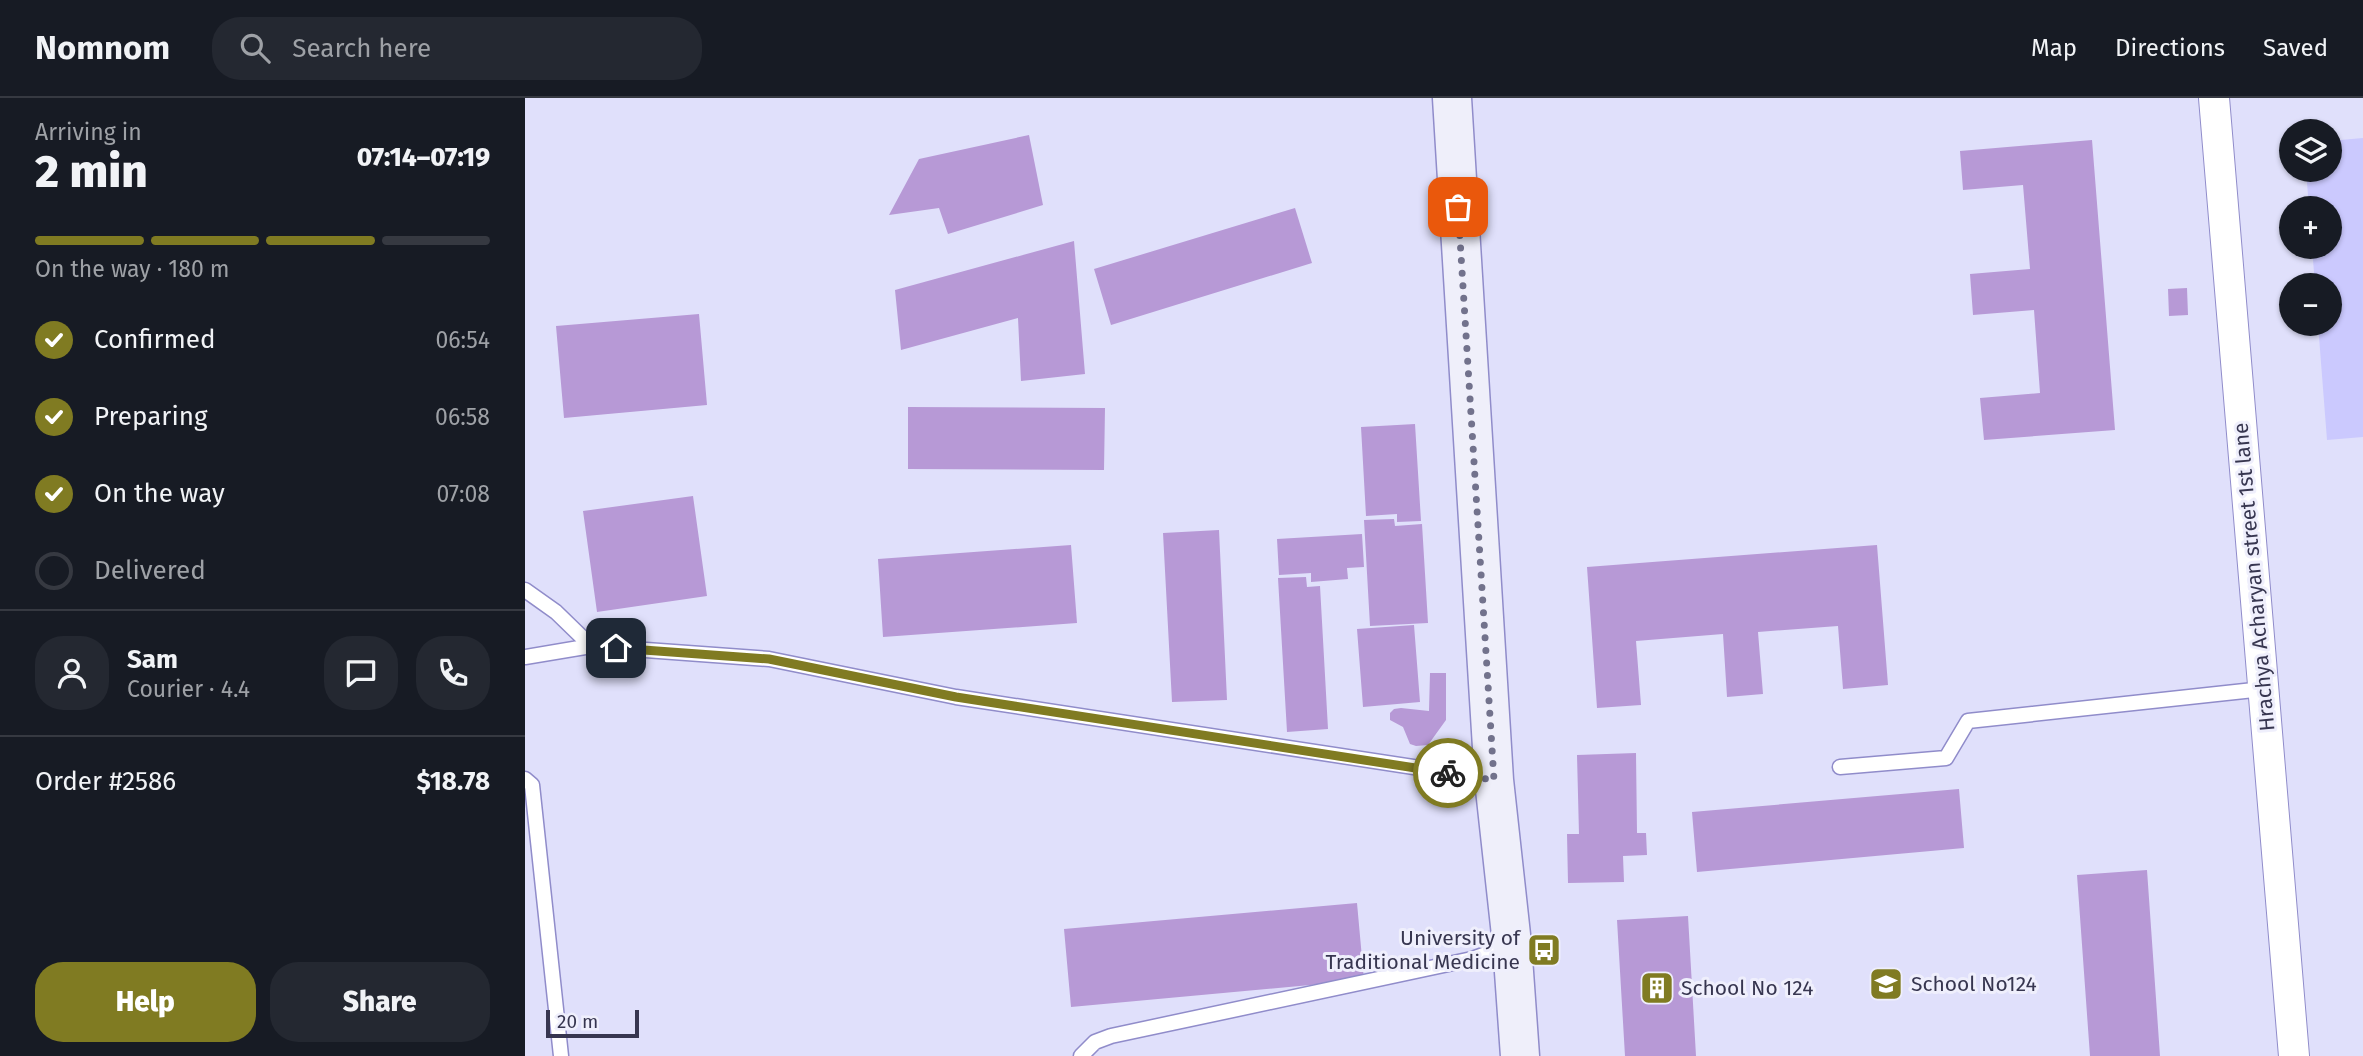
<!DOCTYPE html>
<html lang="en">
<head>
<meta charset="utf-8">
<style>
  body { margin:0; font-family:"Fira Sans",sans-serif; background:#242831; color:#f1f3f6; height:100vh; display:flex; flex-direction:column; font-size:26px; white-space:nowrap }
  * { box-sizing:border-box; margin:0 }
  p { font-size:23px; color:#9ea1a6 }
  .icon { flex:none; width:38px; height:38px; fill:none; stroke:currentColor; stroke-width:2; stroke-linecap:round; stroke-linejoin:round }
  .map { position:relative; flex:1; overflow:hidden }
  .sheet { display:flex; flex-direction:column; background:#171b24; width:525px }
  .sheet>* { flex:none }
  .tools { position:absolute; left:1754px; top:21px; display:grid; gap:14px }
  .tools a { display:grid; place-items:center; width:63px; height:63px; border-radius:50%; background:#171b24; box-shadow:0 2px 5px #0004; font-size:35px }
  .scale { position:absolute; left:21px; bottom:18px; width:93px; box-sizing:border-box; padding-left:7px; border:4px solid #373650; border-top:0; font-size:19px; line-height:24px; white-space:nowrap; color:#373650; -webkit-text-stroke:5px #efeffc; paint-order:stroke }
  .pin { position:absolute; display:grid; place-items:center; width:60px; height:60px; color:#fff; margin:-30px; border-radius:14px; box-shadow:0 4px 10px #0006 }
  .courier { position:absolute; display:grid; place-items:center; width:70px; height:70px; margin:-35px; border:5px solid #807b22; border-radius:50%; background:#fff; color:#222; box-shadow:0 2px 9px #0007 }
  .overview em { font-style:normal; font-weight:800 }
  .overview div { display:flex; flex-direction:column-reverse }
  .overview { display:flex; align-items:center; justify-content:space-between; height:119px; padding:0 35px }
  h1 { font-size:46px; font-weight:800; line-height:52px }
  .bar { display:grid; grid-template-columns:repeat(4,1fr); gap:10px 7px; align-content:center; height:84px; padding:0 35px }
  .bar i { height:9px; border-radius:5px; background:#363941 }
  .bar .active { background:#807b22 }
  .bar p { grid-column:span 4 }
  .line { display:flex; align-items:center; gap:18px; padding:0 35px; border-top:2px solid #363941 }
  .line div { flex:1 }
  .round { display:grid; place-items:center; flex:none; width:74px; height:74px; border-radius:28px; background:#242831 }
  ol { padding:0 35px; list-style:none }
  li { display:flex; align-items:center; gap:21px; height:77px }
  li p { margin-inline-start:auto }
  li .icon { padding:7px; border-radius:50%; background:#807b22; color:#fff; stroke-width:4 }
  li:last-child { color:#9ea1a6 }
  li i { width:38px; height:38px; border:4px solid #363941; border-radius:50% }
  .button { display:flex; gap:14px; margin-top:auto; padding:14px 35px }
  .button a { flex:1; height:80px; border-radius:28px; background:#807b22; color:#fff; font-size:28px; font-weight:800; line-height:80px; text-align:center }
  .button a+a { background:#242831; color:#f1f3f6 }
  header { display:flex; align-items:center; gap:42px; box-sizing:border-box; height:98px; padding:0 35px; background:#171b24; border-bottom:2px solid #363941 }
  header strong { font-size:33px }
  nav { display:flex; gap:38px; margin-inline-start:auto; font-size:24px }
  .search { width:490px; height:63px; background:#242831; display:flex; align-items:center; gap:18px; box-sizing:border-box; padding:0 24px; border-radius:28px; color:#9ea1a6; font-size:26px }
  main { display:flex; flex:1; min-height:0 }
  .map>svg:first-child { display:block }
</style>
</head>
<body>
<header>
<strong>Nomnom</strong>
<div class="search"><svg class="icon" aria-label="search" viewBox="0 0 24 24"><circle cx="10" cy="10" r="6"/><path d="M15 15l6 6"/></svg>Search here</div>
<nav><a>Map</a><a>Directions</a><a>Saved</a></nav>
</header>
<main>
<section class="sheet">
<div class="overview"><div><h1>2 min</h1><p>Arriving in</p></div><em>07:14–07:19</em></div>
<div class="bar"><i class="active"></i><i class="active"></i><i class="active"></i><i></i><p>On the way · 180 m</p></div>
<ol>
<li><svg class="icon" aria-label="check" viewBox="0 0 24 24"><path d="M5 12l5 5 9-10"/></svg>Confirmed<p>06:54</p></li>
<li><svg class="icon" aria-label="check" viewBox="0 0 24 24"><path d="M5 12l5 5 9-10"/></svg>Preparing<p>06:58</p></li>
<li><svg class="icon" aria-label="check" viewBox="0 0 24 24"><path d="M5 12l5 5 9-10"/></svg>On the way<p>07:08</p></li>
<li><i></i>Delivered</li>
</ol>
<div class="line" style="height:126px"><a class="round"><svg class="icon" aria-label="person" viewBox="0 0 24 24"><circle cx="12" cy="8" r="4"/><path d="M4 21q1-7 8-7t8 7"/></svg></a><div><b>Sam</b><p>Courier · 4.4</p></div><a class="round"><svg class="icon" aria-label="chat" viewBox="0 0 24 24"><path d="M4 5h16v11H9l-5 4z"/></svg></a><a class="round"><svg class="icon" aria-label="phone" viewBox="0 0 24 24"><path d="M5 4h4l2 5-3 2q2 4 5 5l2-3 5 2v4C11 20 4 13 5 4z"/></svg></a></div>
<div class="line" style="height:91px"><div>Order #2586</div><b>$18.78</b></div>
<div class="button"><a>Help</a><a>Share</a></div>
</section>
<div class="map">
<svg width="1838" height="958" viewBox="0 0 1838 958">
  <rect width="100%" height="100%" fill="#e0e0fb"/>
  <path fill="#cbc9fe" d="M1838 40V339L1802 342 1793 226H1804V187H1790L1787 149H1804V110H1784L1781 72H1804V43Z"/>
  <path fill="#b799d6" d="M504 37 518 107 423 136 414 110 364 117 394 61Z
    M1567 42 1590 332 1459 342 1455 300 1515 295 1509 212 1448 217 1445 176 1505 171 1498 87 1438 92 1435 53Z
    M770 110 787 165 586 227 569 171Z
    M549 143 560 276 496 283 493 220 376 252 370 192Z
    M1662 190 1663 217 1644 218 1643 191Z
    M174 216 182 307 39 320 31 228Z
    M383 309 580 310 579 372 383 371Z
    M890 326 896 423 872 424V416L841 418 836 329Z
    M168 398 182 498 72 514 58 413Z
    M869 421 870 428 897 426 903 525 845 528 839 422Z
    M694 432 702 602 647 604 638 435Z
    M837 436 839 469 822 470 823 481 786 484V475L754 477 752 441Z
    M546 447 552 525 358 539 353 461Z
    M1352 447 1363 587 1318 591 1313 528 1233 534 1238 596 1202 599 1198 536 1111 543 1116 607 1072 610 1062 469Z
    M781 479 782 489 795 488 803 631 762 634 753 480Z
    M889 527 895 604 838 609 832 531Z
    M905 575H921V622L903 647 891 648 885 646 878 629 865 622V615L869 611 876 610 904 613Z
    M1111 655 1112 735H1121L1122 757 1098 758 1099 784 1043 785 1042 736H1054L1052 657Z
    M1434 691 1439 750 1172 774 1167 714Z
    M1622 772 1635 958H1565L1552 777Z
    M832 805 839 882 546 909 539 831Z
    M1163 818 1171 958H1100L1092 822Z"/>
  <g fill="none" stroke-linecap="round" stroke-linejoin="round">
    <defs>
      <path id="lane" d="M0 492 31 514 66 548
        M0 559 66 548 244 561 431 599 967 681
        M1315 669 1421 660 1443 623 1738 591
        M0 681 7 687 36 958
        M556 958 570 944 586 938 947 861 986 847"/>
      <path id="street" d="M1689 0 1769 958"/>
      <path id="secondary" d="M927 0 969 682 987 846 995 958"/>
    </defs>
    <use href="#lane" stroke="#908cca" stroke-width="17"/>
    <use href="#street" stroke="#908cca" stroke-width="32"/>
    <use href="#secondary" stroke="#908cca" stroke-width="41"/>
    <use href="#lane" stroke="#fff" stroke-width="14"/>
    <use href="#street" stroke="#fff" stroke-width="30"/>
    <use href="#secondary" stroke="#efeffa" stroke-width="38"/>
  </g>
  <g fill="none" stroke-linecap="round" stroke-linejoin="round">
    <path stroke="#72728c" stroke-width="7" stroke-dasharray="0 12.6" d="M923 675 969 682 933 109"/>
    <path stroke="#807b22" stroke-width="9" d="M91 550 244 561 431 599 923 675"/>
  </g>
  <defs>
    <symbol id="bus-square" viewBox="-11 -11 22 22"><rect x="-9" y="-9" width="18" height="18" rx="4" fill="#807b22" stroke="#efeffc"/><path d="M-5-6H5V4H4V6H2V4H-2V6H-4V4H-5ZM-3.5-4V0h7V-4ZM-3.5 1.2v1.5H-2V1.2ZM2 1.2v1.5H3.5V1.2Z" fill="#fff"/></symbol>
    <symbol id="school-square" viewBox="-11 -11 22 22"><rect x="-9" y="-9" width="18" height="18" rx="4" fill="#807b22" stroke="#efeffc"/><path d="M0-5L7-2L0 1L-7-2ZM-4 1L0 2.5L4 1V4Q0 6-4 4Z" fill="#fff"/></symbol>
    <symbol id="building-square" viewBox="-11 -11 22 22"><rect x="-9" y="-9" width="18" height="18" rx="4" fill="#807b22" stroke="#efeffc"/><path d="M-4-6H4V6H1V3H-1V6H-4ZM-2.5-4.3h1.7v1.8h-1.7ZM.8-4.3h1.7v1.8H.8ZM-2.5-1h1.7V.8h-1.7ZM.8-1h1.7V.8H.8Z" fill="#fff"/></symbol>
  </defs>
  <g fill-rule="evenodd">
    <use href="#bus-square" x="1000" y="833" width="38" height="38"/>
    <use href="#school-square" x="1342" y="867" width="38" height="38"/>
    <use href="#building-square" x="1113" y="871" width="38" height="38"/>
  </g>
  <g text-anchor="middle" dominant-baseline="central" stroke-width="6" stroke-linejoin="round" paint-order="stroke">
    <g font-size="21" fill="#373650" stroke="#efeffc">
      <text transform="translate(1729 479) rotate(-95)">Hrachya Acharyan street 1st lane</text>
    </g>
    <g font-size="21" fill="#373650" stroke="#efeffc" text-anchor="start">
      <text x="995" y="840" text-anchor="end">University of<tspan x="995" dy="24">Traditional Medicine</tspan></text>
      <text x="1386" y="886">School No124</text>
      <text x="1156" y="890">School No 124</text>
    </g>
  </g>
</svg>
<div class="tools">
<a><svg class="icon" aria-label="layers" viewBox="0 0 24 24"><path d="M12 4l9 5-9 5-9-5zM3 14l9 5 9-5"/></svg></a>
<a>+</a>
<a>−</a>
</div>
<div class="scale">20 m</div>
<div class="pin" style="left:933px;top:109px;background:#ea580c"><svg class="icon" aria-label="bag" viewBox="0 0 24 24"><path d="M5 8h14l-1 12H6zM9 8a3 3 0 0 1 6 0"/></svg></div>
<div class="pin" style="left:91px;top:550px;background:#1f2937"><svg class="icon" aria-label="home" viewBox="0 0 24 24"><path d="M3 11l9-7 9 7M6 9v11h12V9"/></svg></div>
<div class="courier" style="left:923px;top:675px"><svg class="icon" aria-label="bike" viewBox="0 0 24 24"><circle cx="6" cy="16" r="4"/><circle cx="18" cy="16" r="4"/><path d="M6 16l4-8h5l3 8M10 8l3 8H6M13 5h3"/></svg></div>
</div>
</main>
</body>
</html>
